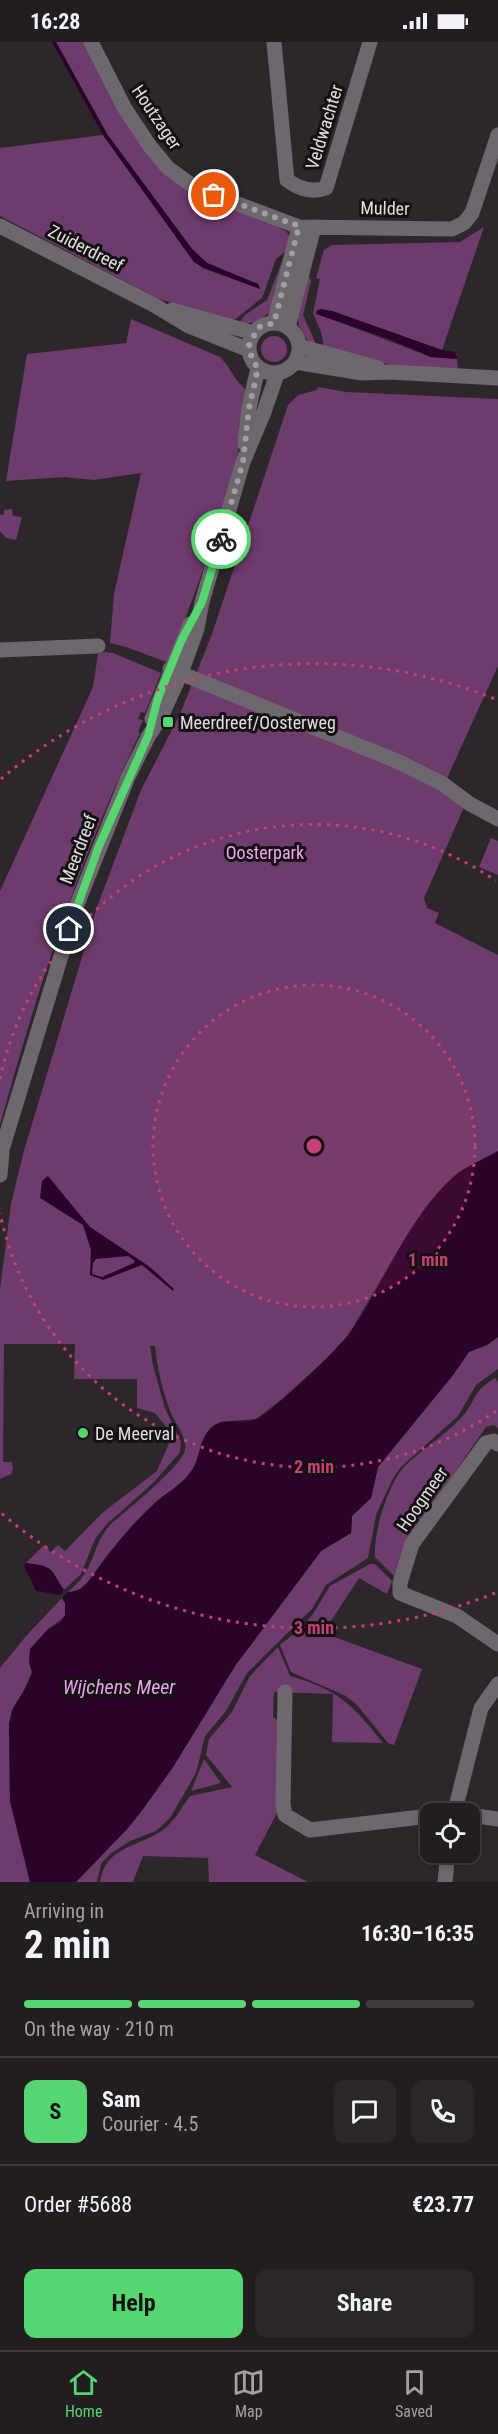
<!DOCTYPE html>
<html lang="en">
<head>
<meta charset="utf-8">
<style>
  body { margin:0; font-family:"Roboto Condensed",sans-serif; background:#2a262a; color:#f1f3f6; height:100vh; display:flex; flex-direction:column; font-size:22px; white-space:nowrap }
  * { box-sizing:border-box; margin:0 }
  p { font-size:20px; color:#a2a2a5 }
  .icon { flex:none; width:33px; height:33px; fill:none; stroke:currentColor; stroke-width:2; stroke-linecap:round; stroke-linejoin:round }
  .map { position:relative; height:1840px; overflow:hidden }
  .side { display:flex; flex-direction:column; background:#221d21; flex:1 }
  .side>* { flex:none }
  .fabs { position:absolute; left:420px; top:1761px; display:grid; gap:12px }
  .fabs a { display:grid; place-items:center; width:60px; height:60px; border-radius:12px; background:#221d21; box-shadow:0 3px 9px #0003,0 0 0 2px #3f3b3f; font-size:30px }
  .pin { position:absolute; display:grid; place-items:center; width:51px; height:51px; color:#fff; margin:-26px; border:3px solid #fff; border-radius:50%; box-shadow:0 2px 6px #0007 }
  .courier { position:absolute; display:grid; place-items:center; width:60px; height:60px; margin:-30px; border:4px solid #56d671; border-radius:50%; background:#fff; color:#222; box-shadow:0 2px 8px #0007 }
  .head em { font-style:normal; font-weight:700 }
  .head div { display:flex; flex-direction:column-reverse }
  .head { display:flex; align-items:center; justify-content:space-between; height:102px; padding:0 24px }
  h1 { font-size:39px; font-weight:700; line-height:45px }
  .bar { display:grid; grid-template-columns:repeat(4,1fr); gap:9px 6px; align-content:center; height:72px; padding:0 24px }
  .bar i { height:8px; border-radius:4px; background:#3f3b3f }
  .bar .active { background:#56d671 }
  .bar p { grid-column:span 4 }
  .line { display:flex; align-items:center; gap:15px; padding:0 24px; border-top:2px solid #3f3b3f }
  .line div { flex:1 }
  .round { display:grid; place-items:center; flex:none; width:63px; height:63px; border-radius:12px; background:#2a262a }
  .cta { display:flex; gap:12px; margin-top:auto; padding:12px 24px }
  .cta a { flex:1; height:69px; border-radius:12px; background:#56d671; color:#111; font-size:24px; font-weight:700; line-height:69px; text-align:center }
  .cta a+a { background:#2a262a; color:#f1f3f6 }
  .status { display:flex; justify-content:space-between; align-items:center; height:42px; padding:0 30px; background:#221d21; direction:ltr }
  .status svg { height:16px; fill:currentColor }
  .tabs { display:flex; justify-content:space-around; align-items:center; height:84px; border-top:2px solid #3f3b3f; background:#221d21; font-size:16px; color:#a2a2a5 }
  .tabs a { display:grid; justify-items:center; gap:3px }
  .tabs .active { color:#56d671 }
  .map>svg:first-child { display:block }
</style>
</head>
<body>
<div class="status"><b>16:28</b><svg viewBox="0 0 49 12"><path d="M0 12V9h3v3zM5 12V6h3v6zM10 12V3h3v9zM15 12V0h3v12zM26 1h20v11H26zM47 4h2v5h-2z"/></svg></div>
<div class="map">
<svg width="498" height="1840" viewBox="0 0 498 1840">
  <rect width="100%" height="100%" fill="#2d272c"/>
  <path fill="#6d3b6c" d="M56 0H85L151 116 287 190 290 196 286 209 276 217 262 256 233 279 159 257 0 174V106L103 93 194 220 260 247 258 242 207 221 192 207 107 92Z
    M484 185 442 308 332 269 318 272 431 315 457 317 458 328 392 323 324 306 321 290 313 271 320 237 316 236 324 208 332 203 460 200Z
    M283 217 269 271 254 281H239L245 273 267 258Z
    M308 231 311 239 303 273 317 304C285 288 302 259 308 231Z
    M131 277 220 315C232 327 233 338 249 350L236 421 211 506 169 621 126 605 110 601 114 552 141 431 94 438 64 435 6 439 27 312 126 301Z
    M261 307a13 13 0 1 1 26 0a13 13 0 1 1-26 0Z
    M318 345 346 350 498 357V624L443 745 465 763 424 856 427 866 439 871 435 881 498 913V1109L460 1130 436 1156 404 1198 349 1292 327 1316 282 1357 256 1377 219 1380 201 1402 198 1419 186 1436 144 1472 108 1512 84 1545 76 1550H68C76 1543 83 1536 88 1526 96 1510 98 1495 111 1482 125 1470 183 1423 185 1408 187 1393 173 1380 169 1366 162 1346 157 1325 155 1304H150L153 1323 165 1366 181 1400 180 1410 154 1440 107 1482 95 1497 81 1532 64 1548C49 1526 55 1525 26 1521L44 1503 51 1510 58 1503 65 1509 102 1471 157 1429 170 1399 167 1386 155 1371 137 1366V1337H74L75 1302H4L3 1420H12L13 1427 11 1432 0 1437V1247L11 1162 23 1112 97 865 141 748 180 672 212 592 288 363 298 353 317 348Z
    M12 467 13 474 22 475 16 498 6 496 0 489V473L4 472V468Z
    M104 610 113 611 161 631 145 671 141 670 138 677 143 678 138 690 140 691C79 817 37 949 0 1083V849L93 645 98 612Z
    M491 796 498 799V833L479 825Z
    M498 1295V1327L476 1343 458 1374 401 1425 392 1438 376 1473 368 1516 326 1543 312 1567 247 1631 226 1669 205 1694 196 1731 170 1776 156 1789 130 1799 110 1812 101 1822 97 1840H76L128 1786 143 1767 173 1725 235 1624 321 1509 351 1491 352 1474 371 1456 378 1425 453 1333 469 1309 487 1303Z
    M495 1336 498 1340V1386L494 1383 486 1385 432 1464 395 1535 375 1515C373 1492 388 1442 404 1425 421 1408 443 1395 460 1377 476 1361 471 1350 495 1336Z
    M370 1522H375L392 1539 387 1552 359 1536 323 1591 422 1627 394 1703 388 1701 357 1663 346 1654 291 1630 280 1603 300 1587 313 1572 330 1544Z
    M62 1556C77 1576 53 1579 46 1590 40 1600 34 1610 29 1620L32 1630 9 1682 10 1759 30 1840H0V1626L26 1594Z
    M278 1605 290 1634C339 1648 353 1663 383 1701L332 1700 333 1652 274 1650 273 1675 281 1681 279 1767 255 1813 308 1840H209L208 1816 143 1814 133 1840H100C105 1804 139 1805 163 1788 174 1780 182 1765 190 1754L232 1745 206 1713 209 1697 232 1670 250 1634Z
    M204 1717 221 1741 191 1749Z"/>
  <path fill="#2a032a" fill-rule="evenodd" d="M52 0H56L107 92 192 207 207 221 258 242 260 247 203 226 194 220 103 93Z
    M321 267 332 269 442 308 455 310 457 317 431 315 389 297 316 272 317 268Z
    M498 1109V1295L487 1303 469 1310 453 1333 378 1425 371 1456 352 1474 351 1491 321 1509 235 1624 173 1725 143 1767 128 1786 76 1840H30L10 1759 9 1682 12 1668 29 1640 32 1630 29 1620 30 1607 48 1587 60 1581 65 1573V1561L62 1556 68 1550C84 1549 88 1539 98 1527 115 1502 135 1479 157 1459 166 1451 178 1445 186 1436 201 1421 197 1402 209 1388 221 1373 240 1384 256 1377 272 1371 337 1308 349 1292 385 1242 409 1171 458 1131 470 1122 485 1117 498 1109Z
    M48 1134 90 1185 150 1225 174 1247 173 1249 142 1223 103 1238 90 1233 91 1208 83 1183 40 1156 42 1139ZM128 1214 135 1219 134 1221 102 1235 92 1232 93 1221 96 1217Z
    M26 1521C56 1525 49 1526 64 1548L60 1553 36 1549 24 1524Z"/>
  <g fill="none" stroke-linecap="round" stroke-linejoin="round">
    <path stroke="#6e676d" stroke-width="15" d="M91 0 124 65 149 103 168 126 196 146 299 185 452 187 464 181 472 171 498 93
      M274 0 287 138C299 147 312 151 326 146L370 0
      M274 281 299 185
      M288 285 314 185
      M0 608 98 604
      M170 627 399 720 443 742 470 762 498 777
      M498 1402 494 1399 486 1401 412 1502 400 1541V1551L457 1574 498 1602
      M285 1650 283 1762 285 1773 310 1788 430 1774
      M454 1772 481 1666 498 1642
      M470 1773 498 1777
      M445 1840 448 1810"/>
    <path stroke="#6e676d" stroke-width="15" d="M0 184 154 263 189 284 249 308
      M172 268 254 291
      M249 306a25 25 0 1 1 50 0a25 25 0 1 1-50 0Z
      M299 304 378 326
      M295 320 362 331 390 330 498 336
      M245 402 249 366 258 326
      M152 677 190 582
      M0 1114 76 865 128 735 148 695 161 675 181 631 197 587 202 560 243 420 264 370 277 332
      M0 1133 2 1110"/>
  </g>
  <g fill="none" stroke-linecap="round" stroke-linejoin="round">
    <path stroke="#a29da2" stroke-width="6" stroke-dasharray="0 10.8" d="M214 153 299 184 274 281 259 285 249 302 252 318 258 326 249 366 243 420 221 497"/>
    <path stroke="#56d671" stroke-width="8" d="M69 887 99 804 148 694 158 656 182 597 202 560 221 497"/>
  </g>
  <circle cx="314" cy="1104" r="161" fill="#c83f76" fill-opacity=".12"/>
  <g fill="none" stroke="#c83f76" stroke-width="3" stroke-dasharray="3 6">
    <circle cx="314" cy="1104" r="161"/>
    <path d="M496 1369A321 321 0 0 1 0 1171M0 1037A321 321 0 0 1 496 839"/>
    <path d="M495 1551A482 482 0 0 1 1 1471M1 737A482 482 0 0 1 495 657"/>
  </g>
  <g fill="#56d671" stroke="#141113" stroke-width="2">
    <rect x="162" y="674" width="12" height="12" rx="3"/>
    <circle cx="83" cy="1391" r="6"/>
  </g>
  <g text-anchor="middle" dominant-baseline="central" stroke-width="6" stroke-linejoin="round" paint-order="stroke">
    <g font-size="18" fill="#e1dde1" stroke="#141113">
      <text transform="translate(157 75) rotate(56)">Houtzager</text>
      <text transform="translate(324 85) rotate(-73)">Veldwachter</text>
      <text transform="translate(385 166) rotate(1)">Mulder</text>
      <text transform="translate(86 206) rotate(27)">Zuiderdreef</text>
      <text transform="translate(78 807) rotate(-69)">Meerdreef</text>
      <text transform="translate(422 1457) rotate(-55)">Hoogmeer</text>
    </g>
    <g font-size="18" fill="#e1dde1" stroke="#141113" text-anchor="start">
      <text x="180" y="680">Meerdreef/Oosterweg</text>
      <text x="95" y="1391">De Meerval</text>
    </g>
    <g font-size="18" fill="#f5a5f3" stroke="#141113">
      <text x="265" y="810">Oosterpark</text>
    </g>
    <g font-size="20" font-style="italic" fill="#ef9fed" stroke="#141113">
      <text x="119" y="1645">Wijchens Meer</text>
    </g>
  </g>
  <circle cx="314" cy="1104" r="9" fill="#c83f76" stroke="#141113" stroke-width="3"/>
  <g font-size="18" text-anchor="middle" font-weight="bold" fill="#c83f76" stroke="#141113" stroke-width="6" stroke-linejoin="round" paint-order="stroke">
    <text x="428" y="1224">1 min</text>
    <text x="314" y="1431">2 min</text>
    <text x="314" y="1592">3 min</text>
  </g>
</svg>
<div class="fabs">
<a><svg class="icon" aria-label="locate" viewBox="0 0 24 24"><circle cx="12" cy="12" r="6"/><path d="M12 2v4M12 18v4M2 12h4M18 12h4"/></svg></a>
</div>
<div class="pin" style="left:214px;top:153px;background:#ea580c"><svg class="icon" aria-label="bag" viewBox="0 0 24 24"><path d="M5 8h14l-1 12H6zM9 8a3 3 0 0 1 6 0"/></svg></div>
<div class="pin" style="left:69px;top:887px;background:#1f2937"><svg class="icon" aria-label="home" viewBox="0 0 24 24"><path d="M3 11l9-7 9 7M6 9v11h12V9"/></svg></div>
<div class="courier" style="left:221px;top:497px"><svg class="icon" aria-label="bike" viewBox="0 0 24 24"><circle cx="6" cy="16" r="4"/><circle cx="18" cy="16" r="4"/><path d="M6 16l4-8h5l3 8M10 8l3 8H6M13 5h3"/></svg></div>
</div>
<section class="side">
<div class="head"><div><h1>2 min</h1><p>Arriving in</p></div><em>16:30–16:35</em></div>
<div class="bar"><i class="active"></i><i class="active"></i><i class="active"></i><i></i><p>On the way · 210 m</p></div>
<div class="line" style="height:108px"><b class="round" style="background:#56d671;color:#111">S</b><div><b>Sam</b><p>Courier · 4.5</p></div><a class="round"><svg class="icon" aria-label="chat" viewBox="0 0 24 24"><path d="M4 5h16v11H9l-5 4z"/></svg></a><a class="round"><svg class="icon" aria-label="phone" viewBox="0 0 24 24"><path d="M5 4h4l2 5-3 2q2 4 5 5l2-3 5 2v4C11 20 4 13 5 4z"/></svg></a></div>
<div class="line" style="height:78px"><div>Order #5688</div><b>€23.77</b></div>
<div class="cta"><a>Help</a><a>Share</a></div>
</section>
<nav class="tabs">
<a class="active"><svg class="icon" aria-label="home" viewBox="0 0 24 24"><path d="M3 11l9-7 9 7M6 9v11h12V9"/></svg>Home</a>
<a><svg class="icon" aria-label="map" viewBox="0 0 24 24"><path d="M3 6l6-2 6 2 6-2v14l-6 2-6-2-6 2zM9 4v14M15 6v14"/></svg>Map</a>
<a><svg class="icon" aria-label="saved" viewBox="0 0 24 24"><path d="M7 4h10v16l-5-4-5 4z"/></svg>Saved</a>
</nav>
</body>
</html>
